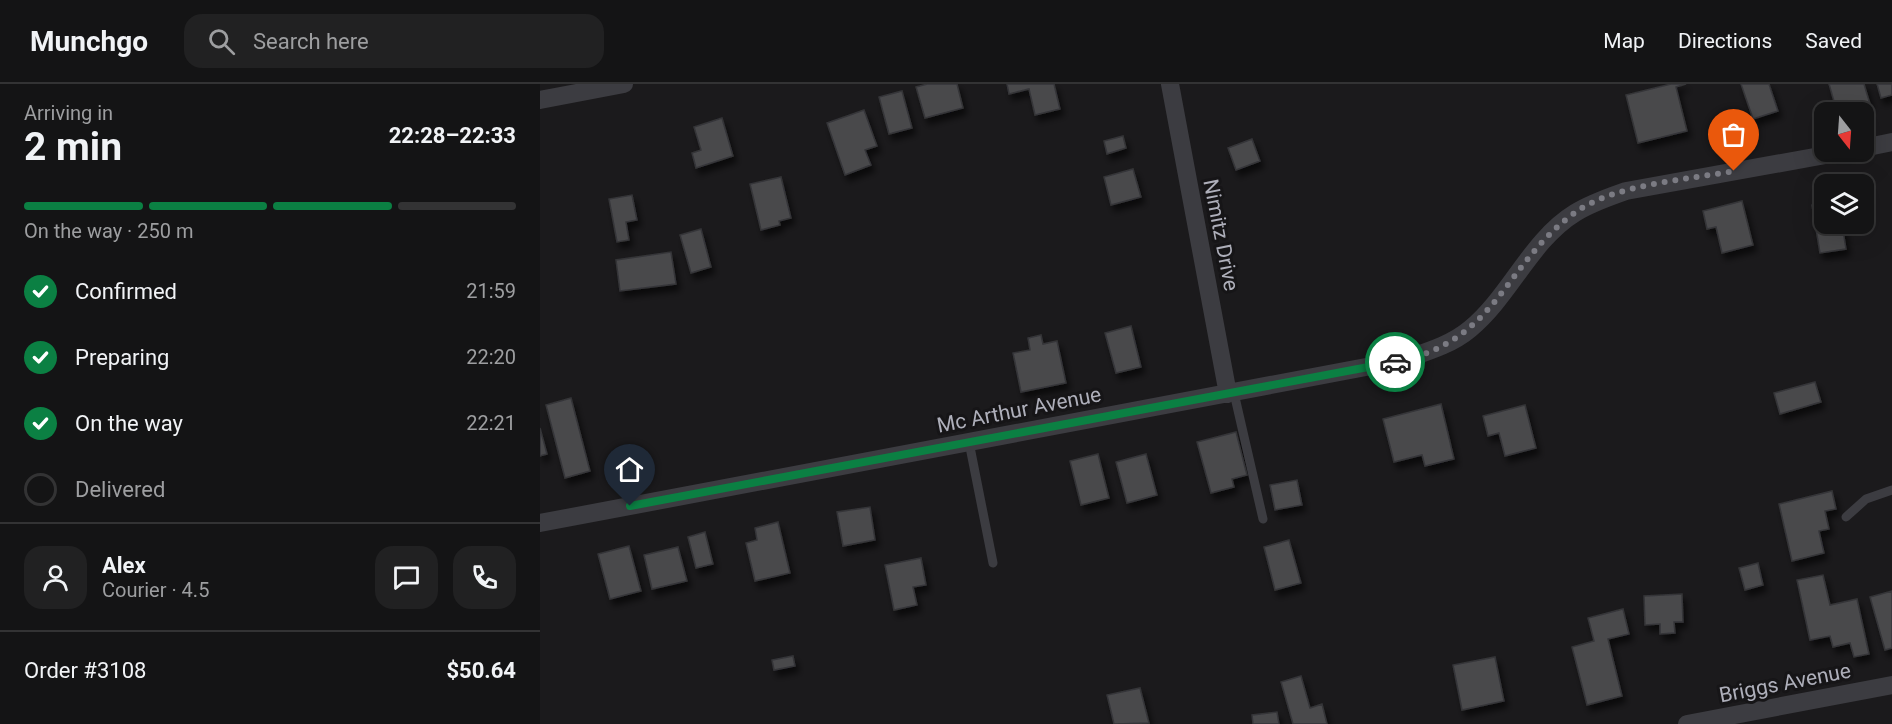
<!DOCTYPE html>
<html lang="en">
<head>
<meta charset="utf-8">
<style>
  body { margin:0; font-family:Roboto,sans-serif; background:#212122; color:#f1f3f6; height:100vh; display:flex; flex-direction:column; font-size:22px; white-space:nowrap }
  * { box-sizing:border-box; margin:0 }
  p { font-size:20px; color:#9d9ea0 }
  .icon { flex:none; width:33px; height:33px; fill:none; stroke:currentColor; stroke-width:2; stroke-linecap:round; stroke-linejoin:round }
  .map { position:relative; flex:1; overflow:hidden }
  .details { display:flex; flex-direction:column; background:#141415; width:540px }
  .details>* { flex:none }
  .needle { width:39px; rotate:163deg }
  .controls { position:absolute; left:1274px; top:18px; display:grid; gap:12px }
  .controls a { display:grid; place-items:center; width:60px; height:60px; border-radius:12px; background:#141415; box-shadow:0 6px 24px #0002,0 0 0 2px #333334; font-size:30px }
  .pin { position:absolute; display:grid; place-items:center; width:51px; height:51px; color:#fff; margin:-62px -26px; border-radius:50% 50% 50% 0; rotate:-45deg; box-shadow:0 0 6px #0007 }
  .pin .icon { rotate:45deg }
  .courier { position:absolute; display:grid; place-items:center; width:60px; height:60px; margin:-30px; border:4px solid #0b8043; border-radius:50%; background:#fff; color:#222; box-shadow:0 2px 8px #0007 }
  .head em { font-style:normal; font-weight:700 }
  .head div { display:flex; flex-direction:column-reverse }
  .head { display:flex; align-items:center; justify-content:space-between; height:102px; padding:0 24px }
  h1 { font-size:39px; font-weight:700; line-height:45px }
  .bar { display:grid; grid-template-columns:repeat(4,1fr); gap:9px 6px; align-content:center; height:72px; padding:0 24px }
  .bar i { height:8px; border-radius:4px; background:#333334 }
  .bar .on { background:#0b8043 }
  .bar p { grid-column:span 4 }
  .line { display:flex; align-items:center; gap:15px; padding:0 24px; border-top:2px solid #333334 }
  .line div { flex:1 }
  .round { display:grid; place-items:center; flex:none; width:63px; height:63px; border-radius:18px; background:#212122 }
  ol { padding:0 24px; list-style:none }
  li { display:flex; align-items:center; gap:18px; height:66px }
  li p { margin-inline-start:auto }
  li .icon { padding:6px; border-radius:50%; background:#0b8043; color:#fff; stroke-width:4 }
  li:last-child { color:#9d9ea0 }
  li i { width:33px; height:33px; border:3px solid #333334; border-radius:50% }
  header { display:flex; align-items:center; gap:36px; box-sizing:border-box; height:84px; padding:0 30px; background:#141415; border-bottom:2px solid #333334 }
  header strong { font-size:28px }
  nav { display:flex; gap:33px; margin-inline-start:auto; font-size:21px }
  .search { width:420px; height:54px; background:#212122; display:flex; align-items:center; gap:15px; box-sizing:border-box; padding:0 21px; border-radius:18px; color:#9d9ea0; font-size:22px }
  main { display:flex; flex:1; min-height:0 }
  .map>svg:first-child { display:block }
</style>
</head>
<body>
<header>
<strong>Munchgo</strong>
<div class="search"><svg class="icon" aria-label="search" viewBox="0 0 24 24"><circle cx="10" cy="10" r="6"/><path d="M15 15l6 6"/></svg>Search here</div>
<nav><a>Map</a><a>Directions</a><a>Saved</a></nav>
</header>
<main>
<section class="details">
<div class="head"><div><h1>2 min</h1><p>Arriving in</p></div><em>22:28–22:33</em></div>
<div class="bar"><i class="on"></i><i class="on"></i><i class="on"></i><i></i><p>On the way · 250 m</p></div>
<ol>
<li><svg class="icon" aria-label="check" viewBox="0 0 24 24"><path d="M5 12l5 5 9-10"/></svg>Confirmed<p>21:59</p></li>
<li><svg class="icon" aria-label="check" viewBox="0 0 24 24"><path d="M5 12l5 5 9-10"/></svg>Preparing<p>22:20</p></li>
<li><svg class="icon" aria-label="check" viewBox="0 0 24 24"><path d="M5 12l5 5 9-10"/></svg>On the way<p>22:21</p></li>
<li><i></i>Delivered</li>
</ol>
<div class="line" style="height:108px"><a class="round"><svg class="icon" aria-label="person" viewBox="0 0 24 24"><circle cx="12" cy="8" r="4"/><path d="M4 21q1-7 8-7t8 7"/></svg></a><div><b>Alex</b><p>Courier · 4.5</p></div><a class="round"><svg class="icon" aria-label="chat" viewBox="0 0 24 24"><path d="M4 5h16v11H9l-5 4z"/></svg></a><a class="round"><svg class="icon" aria-label="phone" viewBox="0 0 24 24"><path d="M5 4h4l2 5-3 2q2 4 5 5l2-3 5 2v4C11 20 4 13 5 4z"/></svg></a></div>
<div class="line" style="height:78px"><div>Order #3108</div><b>$50.64</b></div>
</section>
<div class="map">
<svg width="1352" height="640" viewBox="0 0 1352 640">
  <defs>
    <filter id="shadow"><feDropShadow dx="3.5" dy="6" stdDeviation="3" flood-color="#0009"/></filter>
  </defs>
  <rect width="100%" height="100%" fill="#1b1a1c"/>
  <path fill="#48484c" stroke="#353538" stroke-width="1.5" filter="url(#shadow)" d="M387 0H417L423 24 385 34 376 3Z
    M467 0H514L520 25 495 31 489 5 469 10Z
    M1131 0H1146L1136 3 1147 47 1098 59 1086 11Z
    M1201 0H1229L1238 27 1213 35Z
    M1289 0H1324L1330 20 1297 28Z
    M1337 0H1352V11L1341 14Z
    M362 7 372 44 349 50 339 13Z
    M324 26 337 62 325 66 331 81 305 91 287 39Z
    M182 34 193 72 156 84 152 69 161 66 154 43Z
    M583 52 586 64 567 70 564 57Z
    M712 55 720 77 696 86 688 64Z
    M593 85 601 113 571 121 564 93Z
    M241 93 251 134 239 137 240 141 221 146 210 100Z
    M92 111 97 136 86 138 89 156 77 158 69 115Z
    M1202 117 1213 161 1182 169 1176 143 1167 145 1163 127Z
    M1284 119V140H1302L1306 165 1280 169 1272 121Z
    M161 145 171 183 151 189 140 151Z
    M131 168 136 200 80 207 76 176Z
    M591 242 601 283 576 289 565 249Z
    M501 251 503 260 517 257 526 299 481 308 473 269 490 266 488 254Z
    M1275 298 1281 318 1240 330 1234 309Z
    M31 314 50 387 25 394 6 321Z
    M901 320 914 375 885 382 882 371 854 378 843 335Z
    M985 321 996 364 965 372 959 349 948 352 943 332Z
    M0 344 7 370 0 372Z
    M696 348 707 391 692 395 694 403 671 409 657 358Z
    M558 370 569 414 541 421 530 377Z
    M606 370 617 411 587 419 576 378Z
    M757 396 762 421 735 426 730 401Z
    M1292 407 1296 425 1285 427 1289 445 1279 447 1284 469 1252 477 1239 420Z
    M330 423 335 456 303 462 297 428Z
    M238 438 250 489 215 497 206 459 217 456 215 444Z
    M165 448 173 480 156 484 148 453Z
    M749 456 761 499 735 506 724 463Z
    M89 462 101 507 70 515 58 470Z
    M138 463 147 497 112 505 104 471Z
    M381 474 386 501 373 503 377 521 354 526 345 481Z
    M1218 479 1223 501 1205 506 1199 484Z
    M1283 491 1290 521 1317 515 1329 570 1314 573 1310 559 1293 563 1290 552 1270 556 1257 496Z
    M1352 507V564L1345 566 1330 513Z
    M1142 510 1143 538H1134L1135 549 1120 550V540L1105 541 1104 512Z
    M1083 525 1089 550 1068 555 1082 612 1047 621 1032 563 1054 557 1048 534Z
    M253 572 255 582 234 586 232 576Z
    M955 573 964 617 922 626 913 581Z
    M761 592 770 624 782 620 787 640H753L741 598Z
    M600 604 609 639 574 640 567 611Z
    M737 628 739 640H713L712 631Z"/>
  <g fill="none" stroke-linecap="round" stroke-linejoin="round">
    <path stroke="#3c3c41" stroke-width="9" d="M694 309 723 435
      M429 358 453 479
      M1306 433 1326 415 1352 406"/>
    <path stroke="#3c3c41" stroke-width="18" d="M630 0 688 310
      M0 16 84 0
      M1323 64 1352 58
      M0 439 863 276C886 268 911 261 930 245 970 212 991 156 1035 129 1051 119 1069 113 1086 107L1302 68
      M1147 640 1352 601"/>
  </g>
  <g fill="none" stroke-linecap="round" stroke-linejoin="round">
    <path stroke="#7b7b83" stroke-width="6" stroke-dasharray="0 10.8" d="M855 278C957 258 963 182 1033 130 1073 100 1146 96 1194 87"/>
    <path stroke="#0b8043" stroke-width="8" d="M90 422 855 278"/>
  </g>
  <g text-anchor="middle" dominant-baseline="central" stroke-width="6" stroke-linejoin="round" paint-order="stroke">
    <g font-size="21" fill="#aeafba" stroke="#161517">
      <text transform="translate(681 151) rotate(79)">Nimitz Drive</text>
      <text transform="translate(479 326) rotate(-11)">Mc Arthur Avenue</text>
      <text transform="translate(1245 599) rotate(-11)">Briggs Avenue</text>
    </g>
  </g>
</svg>
<div class="controls">
<a><svg class="needle" viewBox="-14 -14 28 28"><path d="M0-13l5 13h-10z" fill="#e53935"/><path d="M0 13l5-13h-10z" fill="#9d9ea0"/></svg></a>
<a><svg class="icon" aria-label="layers" viewBox="0 0 24 24"><path d="M12 4l9 5-9 5-9-5zM3 14l9 5 9-5"/></svg></a>
</div>
<div class="pin" style="left:1194px;top:87px;background:#ea580c"><svg class="icon" aria-label="bag" viewBox="0 0 24 24"><path d="M5 8h14l-1 12H6zM9 8a3 3 0 0 1 6 0"/></svg></div>
<div class="pin" style="left:90px;top:422px;background:#1f2937"><svg class="icon" aria-label="home" viewBox="0 0 24 24"><path d="M3 11l9-7 9 7M6 9v11h12V9"/></svg></div>
<div class="courier" style="left:855px;top:278px"><svg class="icon" aria-label="car" viewBox="0 0 24 24"><path d="M5 17H2v-5l4-1 3-4h7l3 4 3 1v5h-3M9 17h6M6 11h13"/><circle cx="7" cy="17" r="2"/><circle cx="17" cy="17" r="2"/></svg></div>
</div>
</main>
</body>
</html>
